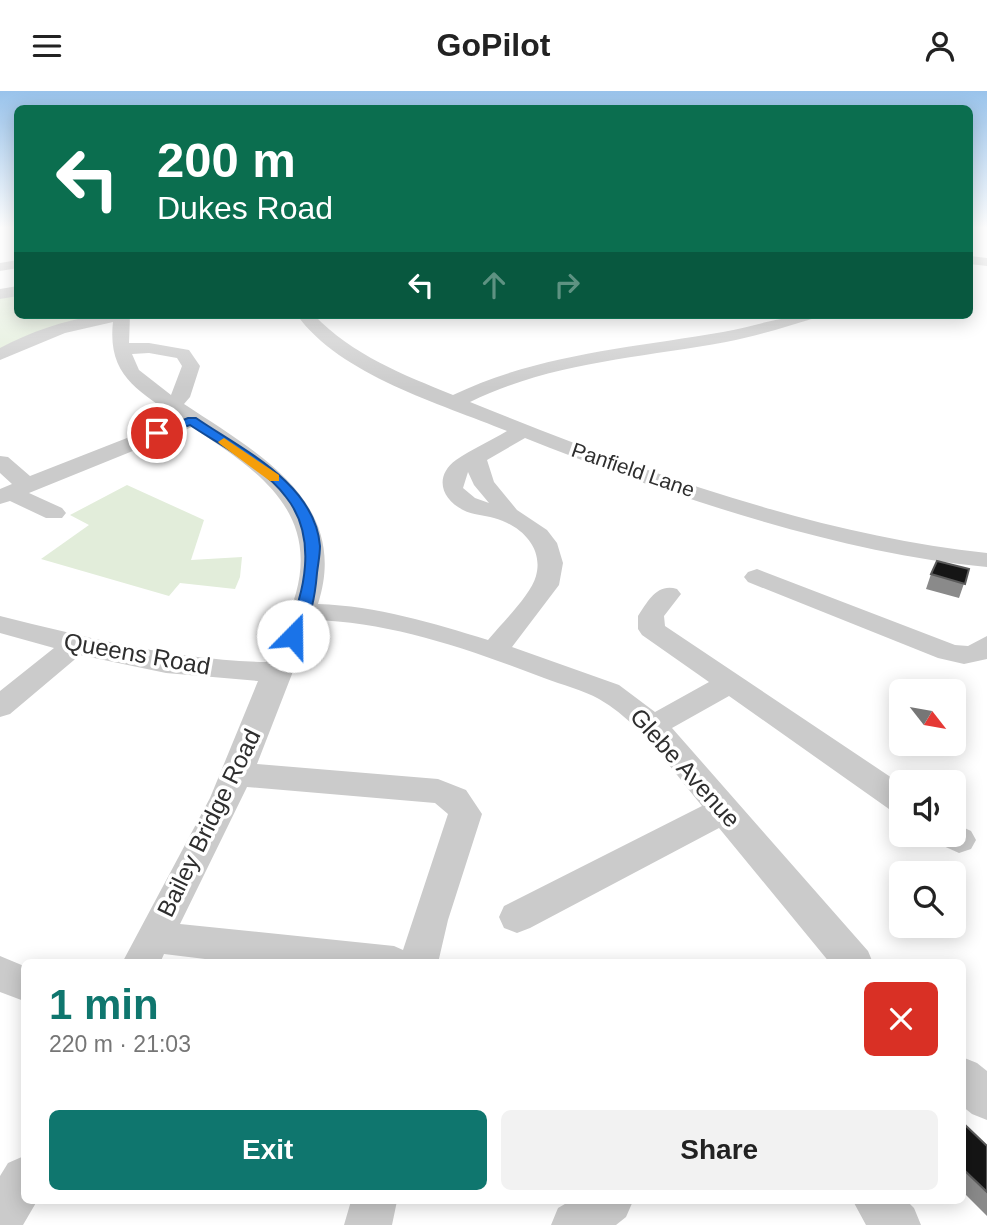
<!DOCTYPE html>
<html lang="en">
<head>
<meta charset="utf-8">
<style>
  :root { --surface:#fff; --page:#f2f2f2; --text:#222; --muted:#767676; --accent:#0f766e }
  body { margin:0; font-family:Arial,sans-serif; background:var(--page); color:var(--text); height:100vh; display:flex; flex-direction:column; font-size:26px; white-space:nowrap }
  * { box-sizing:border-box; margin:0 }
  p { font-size:23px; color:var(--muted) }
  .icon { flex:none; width:38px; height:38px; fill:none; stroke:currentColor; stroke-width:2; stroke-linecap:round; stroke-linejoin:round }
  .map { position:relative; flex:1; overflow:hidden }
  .details { position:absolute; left:21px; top:868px; width:945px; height:245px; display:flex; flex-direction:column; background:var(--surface); border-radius:10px; box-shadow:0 4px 18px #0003 }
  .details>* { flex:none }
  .top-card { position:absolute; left:14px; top:14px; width:959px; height:214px; border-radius:10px; box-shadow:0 4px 18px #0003; background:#0b6e4f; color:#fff; overflow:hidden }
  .needle { width:46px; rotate:121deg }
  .fabs { position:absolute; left:889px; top:588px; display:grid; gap:14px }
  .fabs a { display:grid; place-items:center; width:77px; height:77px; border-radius:10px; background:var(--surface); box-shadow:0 4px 18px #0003; font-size:35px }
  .pin { position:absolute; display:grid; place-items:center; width:60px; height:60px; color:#fff; margin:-30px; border:4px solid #fff; border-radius:50%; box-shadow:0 2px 7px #0007 }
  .me { position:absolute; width:77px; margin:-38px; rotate:22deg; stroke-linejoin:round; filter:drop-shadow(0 0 5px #0008) }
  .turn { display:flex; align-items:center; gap:24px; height:147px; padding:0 28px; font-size:32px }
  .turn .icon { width:91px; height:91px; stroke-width:2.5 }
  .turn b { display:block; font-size:49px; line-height:60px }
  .lanes { display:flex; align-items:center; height:66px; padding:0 28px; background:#0003; justify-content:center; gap:35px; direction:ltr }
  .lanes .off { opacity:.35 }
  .round { display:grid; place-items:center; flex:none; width:74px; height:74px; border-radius:10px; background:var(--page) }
  .headline { display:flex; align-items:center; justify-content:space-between; height:119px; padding:0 28px }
  h1 { font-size:42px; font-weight:600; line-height:52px; color:var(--accent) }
  .cta { display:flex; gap:14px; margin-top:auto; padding:14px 28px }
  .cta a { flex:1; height:80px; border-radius:10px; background:var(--accent); color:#fff; font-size:28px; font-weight:600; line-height:80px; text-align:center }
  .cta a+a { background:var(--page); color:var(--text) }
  header { display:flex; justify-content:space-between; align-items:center; height:91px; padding:0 28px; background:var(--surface); font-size:32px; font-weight:600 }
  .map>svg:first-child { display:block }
  .green { fill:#e2edda }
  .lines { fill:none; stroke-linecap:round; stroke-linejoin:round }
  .minor { fill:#cbcbcb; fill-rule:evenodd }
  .wall { fill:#8a8a8a }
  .building { fill:#151515; stroke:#5b5b5b; stroke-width:2 }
  .route { fill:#1a73e8; stroke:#114b97; stroke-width:2 }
  .slow { fill:#f59e0b }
  .labels { text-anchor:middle; stroke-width:7; stroke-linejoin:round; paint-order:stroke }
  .far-street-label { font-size:21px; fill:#2e2e2e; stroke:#fff }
  .street-label { font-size:24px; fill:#2e2e2e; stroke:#fff }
</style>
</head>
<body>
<header><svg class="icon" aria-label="menu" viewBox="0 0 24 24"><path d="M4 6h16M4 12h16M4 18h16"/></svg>GoPilot<svg class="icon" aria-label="person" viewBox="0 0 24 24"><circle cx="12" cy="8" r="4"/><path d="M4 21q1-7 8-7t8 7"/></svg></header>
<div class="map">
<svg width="987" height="1134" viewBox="0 0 987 1134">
  <rect width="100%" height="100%" fill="#fff"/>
  <path class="green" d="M17,202L18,224H109L0,262V204Z
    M127,394L204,429L191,469L242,466L240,486L235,498L180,492L169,505L41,468L89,434L70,424Z"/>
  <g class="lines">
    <path class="minor" d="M970,165L987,167V175L970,173Z
      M18,169V177L0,180V172Z
      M18,195V205L0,208V198Z
      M97,224H130L129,252H149L189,259L200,275L190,306L184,313C256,361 351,410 318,513C377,515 433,532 488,549C501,533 531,504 536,485C544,456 520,434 494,427C484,424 473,424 463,419C441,408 434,385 456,369C472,358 490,350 507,340C441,313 340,284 297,224H314C352,264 404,284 453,304C539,263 631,257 723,241C755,235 785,224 817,224L815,227C785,236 757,245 726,251C639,267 552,271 470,311C631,376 813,444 987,462V476C833,461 668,404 525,347L487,369L494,391L517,419L547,439L557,452L563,472L559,494L512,556L619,594L655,621L709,591L642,544L638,538V525C648,510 657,492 677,498L681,503L664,525L665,535L901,693V721L889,718L729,605L672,637L868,860L873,872H830L719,737L530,837L517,842L504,837L499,826L504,815L702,715C671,678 642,633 599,608C583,599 562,594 544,587C471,559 392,531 313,529L257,673L438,688L466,699L482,723L448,829L438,872H238L164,863L160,872H122L210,707L258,590L166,582L80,564L10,623L0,626V600L54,557L0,542V525C89,547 174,569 266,571C277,549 289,526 296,502C319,417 253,377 192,336L29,402L62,417L66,422L62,427H46L10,410L0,413V398L12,393L0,382V365L8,366L30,385L178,327C139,300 107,285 113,231L65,242L0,269V257C30,241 63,230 97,224ZM149,262L177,267L182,275L171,304L139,279L132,263ZM468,381L474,394L489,412L475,407L463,397ZM247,696L435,712L448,723L403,859L394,855L180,833Z
      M757,478L955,554L968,555L987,545V568L964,573L938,567L748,491L744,486L748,481Z
      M954,732L971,740L976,749L971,758L959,762L939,753L934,744H954Z
      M0,865L24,875V910L0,901Z
      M962,966L977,972L987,980V1029L972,1023L962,1015Z
      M24,1065V1110H37L23,1134H0V1085L8,1072Z
      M351,1110H397L392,1134H344Z
      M570,1110H633L626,1126L616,1134H551L558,1117Z
      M853,1110H907L914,1117L921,1134H866Z"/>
  </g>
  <path class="wall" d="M969,478L959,507L926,498L931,483Z
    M962,1031L987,1055V1125L962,1100Z"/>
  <path class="building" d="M937,470L969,478L965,493L931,483Z
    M962,1031L987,1055V1101L962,1077Z"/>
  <linearGradient id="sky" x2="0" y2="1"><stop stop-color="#99c3eb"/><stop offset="0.46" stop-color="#fff"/><stop offset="1" stop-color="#fff" stop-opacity="0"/></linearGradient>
  <rect width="987" height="297" fill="url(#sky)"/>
  <path class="route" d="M188,327H196C241,358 315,392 320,455C320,464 318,473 317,482C315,506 311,528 298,549L293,550L285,545C305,503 318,446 286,406C265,377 220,354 190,334L157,345L151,342Z"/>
  <path class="slow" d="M224,347L279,384V390H270L220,353L218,351Z"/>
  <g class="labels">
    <g class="far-street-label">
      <text transform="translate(633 379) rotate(19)" y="7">Panfield Lane</text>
    </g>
    <g class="street-label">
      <text transform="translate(137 563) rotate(10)" y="8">Queens Road</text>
      <text transform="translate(685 677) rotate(48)" y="8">Glebe Avenue</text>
      <text transform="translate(209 732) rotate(-64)" y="8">Bailey Bridge Road</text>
    </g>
  </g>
</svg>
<div class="fabs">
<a><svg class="needle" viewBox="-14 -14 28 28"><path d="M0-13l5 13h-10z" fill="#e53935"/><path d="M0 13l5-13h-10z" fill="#767676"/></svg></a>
<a><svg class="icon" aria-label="sound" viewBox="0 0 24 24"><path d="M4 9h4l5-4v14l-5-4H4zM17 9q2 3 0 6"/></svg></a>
<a><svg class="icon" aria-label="search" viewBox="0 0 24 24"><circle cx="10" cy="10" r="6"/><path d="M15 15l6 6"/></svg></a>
</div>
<div class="pin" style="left:157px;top:342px;background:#d93025"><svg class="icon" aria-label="arrive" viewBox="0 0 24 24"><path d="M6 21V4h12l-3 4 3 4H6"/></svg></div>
<svg class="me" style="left:293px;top:545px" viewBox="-20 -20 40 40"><circle r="19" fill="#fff"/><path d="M0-13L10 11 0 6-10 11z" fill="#1a73e8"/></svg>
<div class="top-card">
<div class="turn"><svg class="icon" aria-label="left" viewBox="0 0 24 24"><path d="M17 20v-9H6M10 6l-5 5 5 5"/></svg><div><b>200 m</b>Dukes Road</div></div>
<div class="lanes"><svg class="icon" aria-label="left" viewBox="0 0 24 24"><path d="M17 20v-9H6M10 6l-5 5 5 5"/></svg><svg class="icon off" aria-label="ahead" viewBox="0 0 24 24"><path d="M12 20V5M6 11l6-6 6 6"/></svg><svg class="icon off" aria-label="right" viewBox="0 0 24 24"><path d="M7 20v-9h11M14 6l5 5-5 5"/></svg></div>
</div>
<section class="details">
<div class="headline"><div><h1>1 min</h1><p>220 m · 21:03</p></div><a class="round" style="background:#d93025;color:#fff"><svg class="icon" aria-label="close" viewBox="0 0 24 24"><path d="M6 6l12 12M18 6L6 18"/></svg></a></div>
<div class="cta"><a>Exit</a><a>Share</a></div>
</section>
</div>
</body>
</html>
